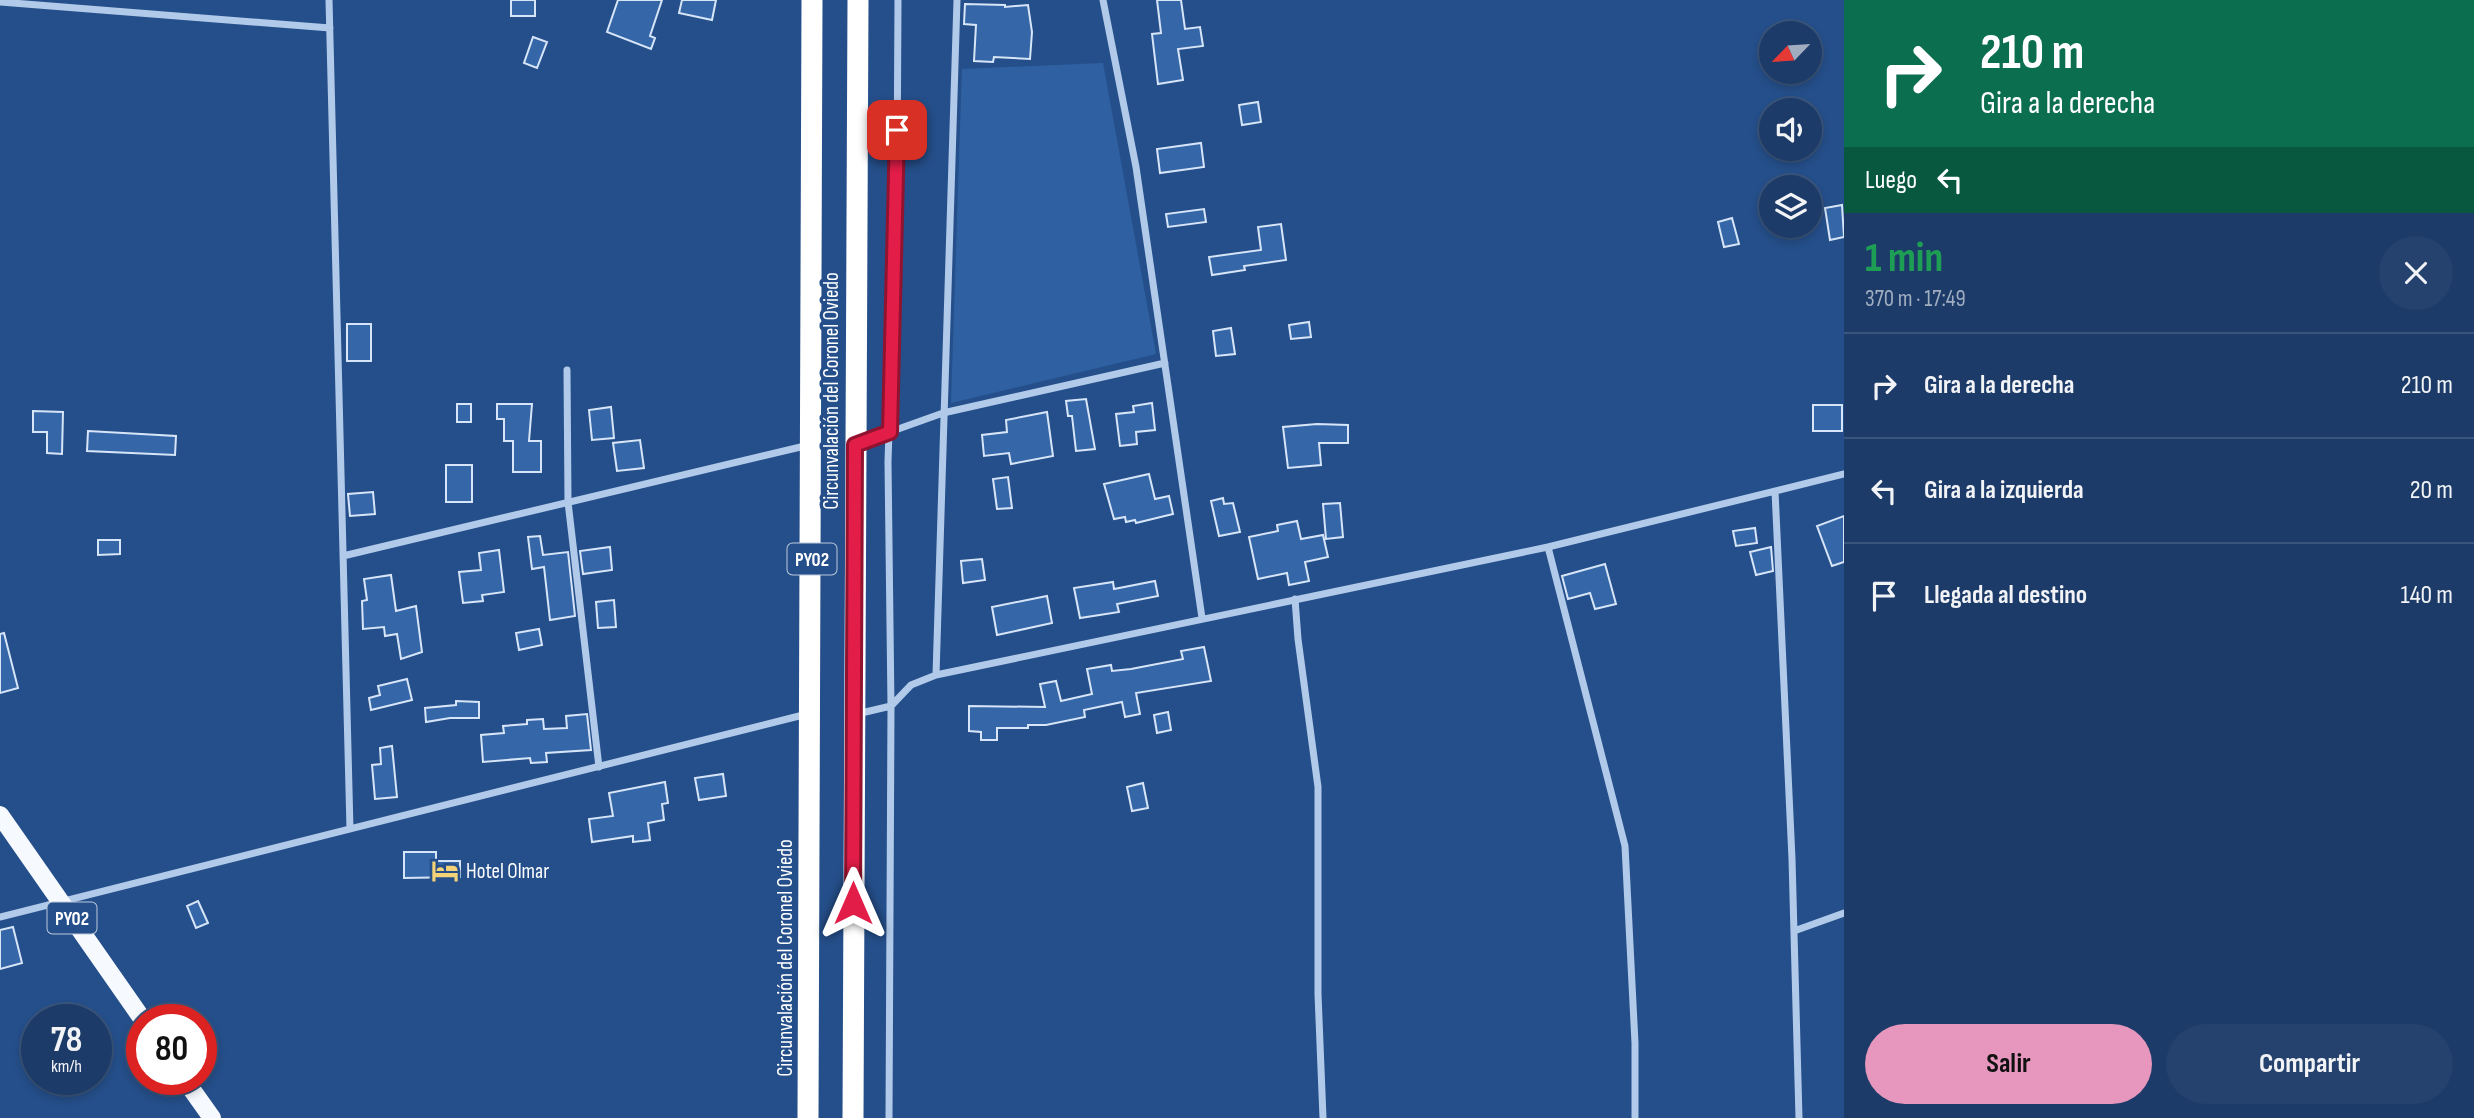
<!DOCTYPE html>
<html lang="es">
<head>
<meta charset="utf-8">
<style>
  :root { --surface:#1c3b68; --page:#25426e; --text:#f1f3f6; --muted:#a0adc0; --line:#3a557c; --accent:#e797bd }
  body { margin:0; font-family:"Sofia Sans Condensed",sans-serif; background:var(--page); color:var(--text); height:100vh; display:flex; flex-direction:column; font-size:26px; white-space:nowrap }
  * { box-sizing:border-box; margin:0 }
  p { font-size:23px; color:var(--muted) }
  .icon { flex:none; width:38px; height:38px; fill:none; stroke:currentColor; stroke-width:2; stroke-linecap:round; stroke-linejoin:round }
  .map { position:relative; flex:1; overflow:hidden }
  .sheet { display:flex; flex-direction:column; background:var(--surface); width:630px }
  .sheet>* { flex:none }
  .hud { background:#0b6e4f; color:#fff; overflow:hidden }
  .needle { width:46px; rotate:245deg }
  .buttons { position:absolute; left:1759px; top:21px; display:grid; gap:14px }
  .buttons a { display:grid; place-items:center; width:63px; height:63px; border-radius:50%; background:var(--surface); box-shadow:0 4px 10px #0003,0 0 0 2px var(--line); font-size:35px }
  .speed { position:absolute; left:21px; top:1004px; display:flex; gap:14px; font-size:35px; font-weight:700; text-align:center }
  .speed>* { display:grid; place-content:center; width:91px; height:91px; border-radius:50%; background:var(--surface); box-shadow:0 4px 10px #0003,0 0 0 2px var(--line); line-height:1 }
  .speed small { font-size:18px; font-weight:400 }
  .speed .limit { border:10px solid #d22; background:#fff; color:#111 }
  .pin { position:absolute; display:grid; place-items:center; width:60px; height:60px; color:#fff; margin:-30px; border-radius:14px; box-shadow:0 4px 10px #0006 }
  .me { position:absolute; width:77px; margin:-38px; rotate:0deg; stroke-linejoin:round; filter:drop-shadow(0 0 5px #0008) }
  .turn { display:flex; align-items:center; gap:24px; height:147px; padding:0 21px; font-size:32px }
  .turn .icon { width:91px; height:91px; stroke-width:2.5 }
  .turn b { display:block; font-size:49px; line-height:60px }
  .then { display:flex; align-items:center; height:66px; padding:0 21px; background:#0003; gap:14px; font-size:26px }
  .round { display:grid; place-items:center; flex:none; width:74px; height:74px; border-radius:37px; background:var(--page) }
  .overview { display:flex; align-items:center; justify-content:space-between; height:119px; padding:0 21px }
  h1 { font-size:42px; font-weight:700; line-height:52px; color:#1e9e55 }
  .primary-button { display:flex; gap:14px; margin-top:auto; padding:14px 21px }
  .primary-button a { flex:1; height:80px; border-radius:42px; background:var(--accent); color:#111; font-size:28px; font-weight:700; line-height:80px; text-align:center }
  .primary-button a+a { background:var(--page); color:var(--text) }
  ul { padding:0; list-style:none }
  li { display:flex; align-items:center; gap:21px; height:105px; padding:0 21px; border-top:2px solid var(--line) }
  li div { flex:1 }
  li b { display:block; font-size:26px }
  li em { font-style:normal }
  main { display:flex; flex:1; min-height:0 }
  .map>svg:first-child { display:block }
  .green { fill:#2f61a2 }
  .building { fill:#3566a7; stroke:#d7e5f8; stroke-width:2 }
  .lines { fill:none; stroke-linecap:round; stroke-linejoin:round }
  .street { stroke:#b2caea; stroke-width:7 }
  .primary { stroke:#f6f9fe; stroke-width:18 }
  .highway { stroke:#fff; stroke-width:21 }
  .route-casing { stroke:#92132f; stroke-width:18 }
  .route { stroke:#e11d48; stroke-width:12 }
  .labels { text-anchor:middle; stroke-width:7; stroke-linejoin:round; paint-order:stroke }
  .shield { fill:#254f8a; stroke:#becadc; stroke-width:2 }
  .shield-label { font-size:19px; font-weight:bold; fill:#fff }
  .street-label { font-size:21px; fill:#fff; stroke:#254f8a }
  .poi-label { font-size:21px; fill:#fff; stroke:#254f8a; text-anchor:start }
</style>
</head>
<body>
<main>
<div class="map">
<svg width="1844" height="1118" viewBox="0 0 1844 1118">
  <rect width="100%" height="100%" fill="#254f8a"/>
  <path class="green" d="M1103,63L1156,354L951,403L962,69Z"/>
  <path class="building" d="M511,0H535V16H511Z
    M618,0H662L650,36L655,38L651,49L607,32Z
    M682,0H716L712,20L679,13Z
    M1157,0H1181L1185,29L1200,27L1203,46L1178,49L1183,80L1158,84L1152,34L1161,33Z
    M965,4L1005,5V7L1028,5L1032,32L1030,59L994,57L993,62L974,61L976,25L964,24Z
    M533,37L547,42L537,68L524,63Z
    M1258,102L1261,122L1242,125L1239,105Z
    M1201,143L1204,167L1160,173L1157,149Z
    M1842,205L1844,237L1830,240L1825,208Z
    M1204,209L1206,222L1168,227L1166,214Z
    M1732,218L1739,244L1724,247L1718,222Z
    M1281,224L1286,260L1244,266L1245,270L1212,275L1209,257L1261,250L1258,227Z
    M1309,322L1311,337L1291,339L1289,325Z
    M347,324H371V361H347Z
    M1231,328L1235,354L1216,356L1213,331Z
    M1086,399L1095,449L1076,451L1072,416H1068L1066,401Z
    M1152,403L1155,430L1136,432L1137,444L1120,446L1116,414L1134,412L1133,406Z
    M457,404H471V422H457Z
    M497,404H532L529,441H541V472H513V441H504V419H497Z
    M1813,405H1842V431H1813Z
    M611,407L614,438L592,440L589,410Z
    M33,411L63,412L62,454L47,453V432H33Z
    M1047,412L1053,456L1011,464L1009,453L984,456L982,435L1007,432L1006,420Z
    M1317,424L1348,425V443H1319L1321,465L1288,468L1283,427Z
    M88,431L176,436L175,455L87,451Z
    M640,440L644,468L617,471L613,443Z
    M446,465H472V502H446Z
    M1149,474L1155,499L1169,496L1173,514L1136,523L1135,520L1126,522L1125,517L1114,519L1104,484Z
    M1008,477L1012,508L997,509L993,479Z
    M373,492L375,514L350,516L348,494Z
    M1223,498L1224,504L1233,503L1240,532L1219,536L1211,501Z
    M1340,503L1343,537L1326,539L1323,504Z
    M1844,516V562L1832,566L1817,526Z
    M1297,521L1301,539L1323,535L1328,557L1305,562L1309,581L1289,585L1287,573L1258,579L1249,537L1278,531L1277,525Z
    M1755,528L1757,543L1736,546L1733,531Z
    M540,536L543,555L568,552L575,616L550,620L544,567L532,569L528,537Z
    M98,540H120V554L98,555Z
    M610,547L612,570L583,574L580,551Z
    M1771,547L1773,571L1756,575L1750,552Z
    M499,550L504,592L482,595L483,601L463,603L459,572L481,570L479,553Z
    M982,559L985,580L963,583L961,561Z
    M1605,564L1616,604L1595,609L1590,593L1568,599L1562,576Z
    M391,575L396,611L416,606L422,652L401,659L397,634L385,636L384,627L363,629L362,601L367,600L364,579Z
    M1155,581L1158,596L1117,604L1119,612L1080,618L1074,588L1113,582L1114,589Z
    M1047,596L1052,623L997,635L992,607Z
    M614,600L616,627L598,628L596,602Z
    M539,629L542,645L519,650L516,633Z
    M4,633L18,688L0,693V634Z
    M1204,647L1211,681L1136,693L1140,714L1125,717L1122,702L1084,710L1085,717L1046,725H1028V728H997V740H981V732L969,731V706L1045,707L1040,684L1056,681L1061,701L1092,694L1087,669L1111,665L1112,671L1131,669L1183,659L1181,651Z
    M407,679L412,700L371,710L369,698L380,695L378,686Z
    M456,701L479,702V718H450L426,722L425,708L456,705Z
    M1168,712L1171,730L1157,733L1154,715Z
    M587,714L591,750L546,753L547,762L531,763L530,758L483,762L481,735L504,733L503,726L527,724V720L543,719L544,729L567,728L566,716Z
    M392,746L397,797L375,799L372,765L381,764L380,748Z
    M723,774L726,796L699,800L695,778Z
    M665,782L668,803L662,804L664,820L648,823L650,840L633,842V836L592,842L589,819L613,816L609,793Z
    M1143,783L1148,808L1132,811L1127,787Z
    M404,852H436V861H460V877L404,878Z
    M198,901L208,923L196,928L187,906Z
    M13,927L22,963L0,969V930Z"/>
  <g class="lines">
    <path class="street" d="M329,0L350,829
      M1103,0L1136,167L1202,618
      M0,2L330,28
      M567,370L568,502L599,767
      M859,443L943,413L1165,363
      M1775,491L1792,859L1799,1118
      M1548,547L1625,846L1635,1043V1118
      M343,556L809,445
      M1295,599L1298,639L1318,787V994L1323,1118
      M936,675L957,0
      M857,714L891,706L911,685L936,675L1548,547L1844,474
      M0,917L807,714
      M1794,931L1844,913
      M889,1118L891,706L888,462L897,183L898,0"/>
    <path class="primary" d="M0,815L143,1020
      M185,1080L212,1118"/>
    <path class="highway" d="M808,1118L812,0
      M853,1118L858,0"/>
  </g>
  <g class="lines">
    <defs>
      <path id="route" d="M853,903L855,445L890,432L897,130"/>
    </defs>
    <use href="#route" class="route-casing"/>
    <use href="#route" class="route"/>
  </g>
  <defs>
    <symbol id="hotel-bare" viewBox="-9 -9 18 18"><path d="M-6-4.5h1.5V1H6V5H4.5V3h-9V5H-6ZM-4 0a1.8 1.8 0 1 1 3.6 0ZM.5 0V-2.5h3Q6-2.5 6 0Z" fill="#f4d277" stroke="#254f8a" stroke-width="2.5" paint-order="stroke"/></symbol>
  </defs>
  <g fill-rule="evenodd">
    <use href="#hotel-bare" x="426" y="852" width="38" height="38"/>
  </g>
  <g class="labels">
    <g class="shield">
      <rect x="787.5" y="543.5" width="49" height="31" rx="5"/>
      <rect x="47.5" y="902.5" width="49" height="31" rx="5"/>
    </g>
    <g class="shield-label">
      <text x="812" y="566">PY02</text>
      <text x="72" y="925">PY02</text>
    </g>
    <g class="street-label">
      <text transform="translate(831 391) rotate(-90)" y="7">Circunvalación del Coronel Oviedo</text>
      <text transform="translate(785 958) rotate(-90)" y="7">Circunvalación del Coronel Oviedo</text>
    </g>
    <g class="poi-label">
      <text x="466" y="878">Hotel Olmar</text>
    </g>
  </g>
</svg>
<div class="buttons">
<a><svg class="needle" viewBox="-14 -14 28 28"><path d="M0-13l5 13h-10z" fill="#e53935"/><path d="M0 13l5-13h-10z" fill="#a0adc0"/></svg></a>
<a><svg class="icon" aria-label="sound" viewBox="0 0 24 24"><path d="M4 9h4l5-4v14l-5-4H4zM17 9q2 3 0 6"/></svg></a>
<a><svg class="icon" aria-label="layers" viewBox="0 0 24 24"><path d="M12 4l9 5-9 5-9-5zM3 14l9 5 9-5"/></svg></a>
</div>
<div class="speed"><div>78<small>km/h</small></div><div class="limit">80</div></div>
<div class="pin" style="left:897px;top:130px;background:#d93025"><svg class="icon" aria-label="arrive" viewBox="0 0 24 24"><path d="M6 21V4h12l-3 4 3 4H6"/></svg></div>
<svg class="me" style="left:853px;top:903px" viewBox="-20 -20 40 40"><path d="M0-17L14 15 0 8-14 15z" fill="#e11d48" stroke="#fff" stroke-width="4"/></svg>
</div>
<section class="sheet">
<div class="hud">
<div class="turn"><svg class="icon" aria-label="right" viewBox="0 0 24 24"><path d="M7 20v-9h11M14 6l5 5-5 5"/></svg><div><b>210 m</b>Gira a la derecha</div></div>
<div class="then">Luego<svg class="icon" aria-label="left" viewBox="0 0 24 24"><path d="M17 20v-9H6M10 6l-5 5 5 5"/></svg></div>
</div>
<div class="overview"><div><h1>1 min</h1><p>370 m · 17:49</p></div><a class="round"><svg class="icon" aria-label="close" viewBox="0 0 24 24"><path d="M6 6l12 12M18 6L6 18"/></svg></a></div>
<ul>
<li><svg class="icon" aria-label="right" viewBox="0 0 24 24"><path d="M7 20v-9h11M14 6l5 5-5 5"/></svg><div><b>Gira a la derecha</b></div><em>210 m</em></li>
<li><svg class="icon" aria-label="left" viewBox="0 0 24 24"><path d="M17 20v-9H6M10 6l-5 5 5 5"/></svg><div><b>Gira a la izquierda</b></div><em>20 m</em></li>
<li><svg class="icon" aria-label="arrive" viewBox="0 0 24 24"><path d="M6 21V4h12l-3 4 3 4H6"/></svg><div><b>Llegada al destino</b></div><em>140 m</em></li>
</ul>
<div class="primary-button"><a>Salir</a><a>Compartir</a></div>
</section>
</main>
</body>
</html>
